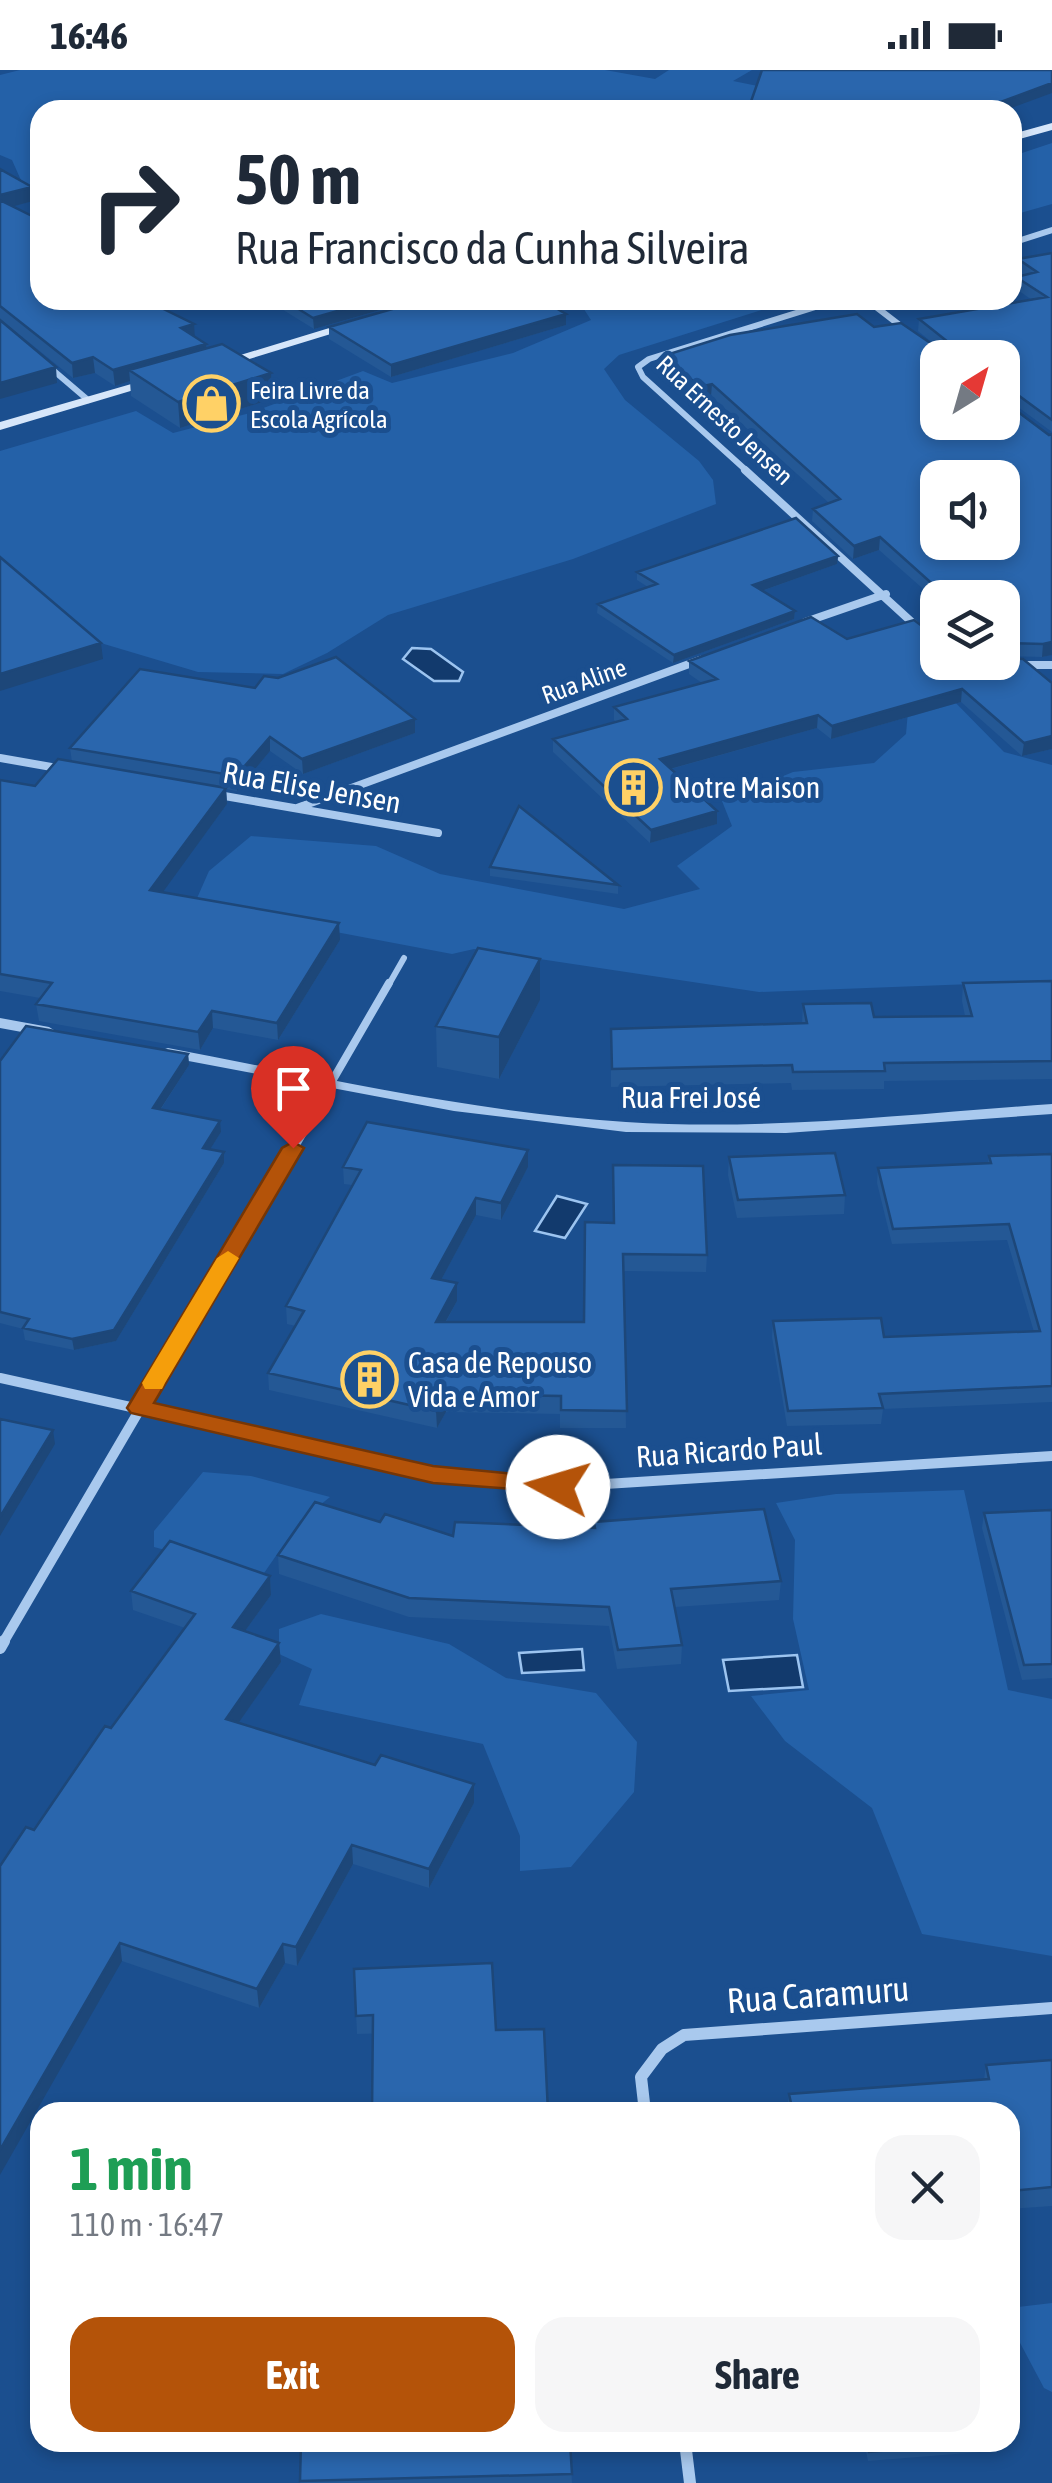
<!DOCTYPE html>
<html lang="en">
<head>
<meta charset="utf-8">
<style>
  :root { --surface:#fff; --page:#f6f6f7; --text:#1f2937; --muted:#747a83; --accent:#b45309 }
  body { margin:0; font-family:"Asap Condensed",sans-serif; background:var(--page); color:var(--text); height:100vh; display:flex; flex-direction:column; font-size:38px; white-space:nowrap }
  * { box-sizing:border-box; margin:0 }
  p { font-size:32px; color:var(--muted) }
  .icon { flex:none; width:55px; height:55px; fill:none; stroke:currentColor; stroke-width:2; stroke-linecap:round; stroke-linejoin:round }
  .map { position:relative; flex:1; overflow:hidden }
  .drawer { position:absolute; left:30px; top:2032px; width:990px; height:350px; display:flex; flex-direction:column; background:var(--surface); border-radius:30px; box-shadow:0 5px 15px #0003 }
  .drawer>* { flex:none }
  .guide { position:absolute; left:30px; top:30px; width:992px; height:210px; border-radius:30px; box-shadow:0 5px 15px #0003; background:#fff; color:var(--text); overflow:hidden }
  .needle { width:65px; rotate:37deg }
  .tools { position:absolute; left:920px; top:270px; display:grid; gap:20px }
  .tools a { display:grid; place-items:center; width:100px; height:100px; border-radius:20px; background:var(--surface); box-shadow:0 5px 15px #0003; font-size:50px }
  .pin { position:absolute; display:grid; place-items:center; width:85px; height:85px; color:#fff; margin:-102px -42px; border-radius:50% 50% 50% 0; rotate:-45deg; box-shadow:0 0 10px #0007 }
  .pin .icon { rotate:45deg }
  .me { position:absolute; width:110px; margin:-55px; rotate:276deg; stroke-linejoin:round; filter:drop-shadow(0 0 8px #0008) }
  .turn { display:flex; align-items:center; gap:35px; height:210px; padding:0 40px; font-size:45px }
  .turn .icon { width:130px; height:130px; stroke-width:2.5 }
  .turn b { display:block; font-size:70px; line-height:85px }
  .round { display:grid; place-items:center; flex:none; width:105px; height:105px; border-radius:30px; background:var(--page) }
  .summary { display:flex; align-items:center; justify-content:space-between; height:170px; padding:0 40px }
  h1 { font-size:60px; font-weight:700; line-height:75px; color:#1e9e55 }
  .button { display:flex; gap:20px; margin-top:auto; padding:20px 40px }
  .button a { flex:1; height:115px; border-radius:30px; background:var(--accent); color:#fff; font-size:40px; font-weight:700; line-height:115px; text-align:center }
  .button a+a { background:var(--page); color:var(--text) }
  .status { display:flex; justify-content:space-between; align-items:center; height:70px; padding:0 50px; background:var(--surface); direction:ltr }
  .status svg { height:28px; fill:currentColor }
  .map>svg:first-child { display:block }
  .green { fill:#2461a8 }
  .water { fill:#123a6d; stroke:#9cc4f0; stroke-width:2.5 }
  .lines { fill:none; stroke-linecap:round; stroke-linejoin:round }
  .service-far1 { stroke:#a9c9ee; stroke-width:6 }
  .service { stroke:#a9c9ee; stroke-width:8 }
  .minor-far3 { stroke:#a9c9ee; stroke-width:6 }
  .minor-far2 { stroke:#a9c9ee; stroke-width:8 }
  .minor-far1 { stroke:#a9c9ee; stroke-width:10 }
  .minor { stroke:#a9c9ee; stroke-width:12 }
  .tertiary { fill:#a9c9ee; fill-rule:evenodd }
  .secondary { fill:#d6e6fa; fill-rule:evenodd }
  .wall { fill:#245895 }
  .shaded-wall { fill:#1d4779 }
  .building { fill:#2a66ad; stroke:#1d4779; stroke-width:2.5; fill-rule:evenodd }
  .route { fill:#b45309; stroke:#753606; stroke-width:2.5 }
  .slow { fill:#f59e0b }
  .labels { text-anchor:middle; stroke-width:10; stroke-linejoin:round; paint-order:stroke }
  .far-poi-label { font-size:25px; fill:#fff; stroke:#1b4f8f; text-anchor:start }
  .far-street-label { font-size:25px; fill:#fff; stroke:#1b4f8f }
  .street-label { font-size:30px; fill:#fff; stroke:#1b4f8f }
  .poi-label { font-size:30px; fill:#fff; stroke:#1b4f8f; text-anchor:start }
  .near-street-label { font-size:35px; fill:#fff; stroke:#1b4f8f }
</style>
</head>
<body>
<div class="status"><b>16:46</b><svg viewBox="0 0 49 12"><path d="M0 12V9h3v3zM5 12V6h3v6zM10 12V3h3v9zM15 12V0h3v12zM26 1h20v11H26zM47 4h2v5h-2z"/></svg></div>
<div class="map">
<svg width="1052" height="2413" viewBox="0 0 1052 2413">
  <rect width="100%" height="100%" fill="#1b4f8f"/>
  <path class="green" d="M20,0H605L655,9L669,0H752L733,11L875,40H40V134L24,117L12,90L0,85V5Z
    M1052,73V134L1013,145V86Z
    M578,230H793L619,285L604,299L625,330L699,391L713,410L716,434L573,489L388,545L327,583L283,604L198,602L94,571L0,488V381L136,341L173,363L250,343L363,301L392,313L513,283L591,250Z
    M945,622L1004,682L1052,695V911L759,922L474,879L452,884L194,835L209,801L251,766L376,776L440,804L624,839L700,819L677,796L732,756L722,731L793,702L874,693L906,664L908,641Z
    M203,1402L251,1406L330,1427L300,1451L262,1506L154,1477V1461Z
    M964,1420L1008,1620L1052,1629V1886L922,1864L872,1738L785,1671L751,1626L809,1620L793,1549L795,1470L776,1433L836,1424Z
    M321,1544L449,1574L506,1608L596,1623L637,1672L634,1722L571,1797L520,1801V1766L483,1674L299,1635L312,1599L279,1584V1559Z
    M1052,2233V2322L1044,2318L1010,2254V2238Z"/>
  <path class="water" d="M412,578L431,579L463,602L459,611H434L403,589Z
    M557,1126L587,1134L565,1168L535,1161Z
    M582,1579L584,1600L522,1603L519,1583Z
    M797,1585L803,1617L729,1621L723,1590Z"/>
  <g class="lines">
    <path class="service-far1" d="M388,916L404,888"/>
    <path class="service" d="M331,1013L389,913"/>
    <path class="minor-far3" d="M1012,173L1052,160
      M867,230L906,260
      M47,295L88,330
      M748,402L643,307L638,297L649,289L838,230"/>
    <path class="minor-far2" d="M745,400L938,576
      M805,552L886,524
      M1020,595H1052
      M0,688L63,699
      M213,724L438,763
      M297,738L700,590"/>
    <path class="minor-far1" d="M0,1308L433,1404L558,1417L1052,1386
      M3,1573L331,1013"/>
    <path class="minor" d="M0,1578L4,1571
      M645,2042L641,2007L662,1979L684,1965L1052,1938
      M685,2372L690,2413"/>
    <path class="tertiary" d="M0,948L49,957L57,962L49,967L0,958Z
      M168,978C320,1007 472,1042 626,1052C768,1061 911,1044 1052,1034V1044L786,1063L626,1062L454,1041L162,986L160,983L162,980Z"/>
    <path class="secondary" d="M1052,53V60L1012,71V64Z
      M349,252L360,255L223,297L211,294Z
      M152,308L164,311L0,360V352Z"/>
  </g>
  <path class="wall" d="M0,99L33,131L13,136L40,230L195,267L206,274V278L271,303L272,329L180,358L131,326L130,311L115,316L95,303L73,308L0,249Z
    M1052,183V362L1006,328L1002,329V288H938L1052,585L1042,587L1002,586V528H938V532L879,480L853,489L812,451L813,439L829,433L711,326L698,328L666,297V285L874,257L945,283L918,261L919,249L1032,230L1015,218L1016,207L1023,205L1017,201L1018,189Z
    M267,230H415L314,259Z
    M566,244V255L391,307L329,269V257Z
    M838,486L837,494L762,521L795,541L794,549L673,593L597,543L598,534L648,517L637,510V502Z
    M938,544V566L930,558L931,545Z
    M847,569L938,592L1052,613V679L1022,686L961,632L831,669L817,658L671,699L717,754L650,773L553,682V669L616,652L614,650V637L702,613L689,604V591Z
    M415,649V663L303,704L270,681L237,721L226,719L227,734L162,822L340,870L278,970L213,958L200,980L39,951L36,934L40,928L0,921V710L35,716L72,692L70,678Z
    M490,797L618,815V824L490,806Z
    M540,889V930L499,1009L437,997L436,956Z
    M1052,911V1009L884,1011V1019L792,1020L791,1013L611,1017V959L802,954L803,934L874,947L965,946L962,931L963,913Z
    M188,984L189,995L161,1039L221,1062L210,1079L224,1082V1093L116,1271L74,1280L25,1270L23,1259L0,1253V991Z
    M1052,1084V1332L883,1339L881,1354L787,1356L772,1267L773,1251L884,1267L1034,1262L1007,1170L892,1174L877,1113L878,1098L988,1093L989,1086Z
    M729,1087L845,1125L844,1144L737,1148L728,1105Z
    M343,1097H528L501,1150L476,1145L441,1210L457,1213V1231L446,1252H584L585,1152L707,1185L706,1202L624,1201L626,1358H560V1344L446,1342L437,1358L269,1320L268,1303L296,1256L287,1254L286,1236L352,1115L344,1114Z
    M1052,1440V1608L1022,1610L982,1458L984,1443Z
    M380,1452L453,1466L594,1458V1452L781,1511L779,1530L675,1537L682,1575L681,1594L617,1599L609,1556L409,1547L279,1504L278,1485Z
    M270,1506L271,1525L245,1561L279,1573L281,1592L238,1653L474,1733L429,1818L353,1794L297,1896L285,1893L259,1938L122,1891L34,1760L185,1558L133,1540L131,1521Z
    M354,1899L496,1960L357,1964Z
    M1052,1990V2136L1010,2139V2042H787L789,2024L984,2010L986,1995Z
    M301,2372H570L572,2413H300Z
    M864,2372H995L993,2381L868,2391Z"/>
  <path class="shaded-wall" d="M1052,13V23L1006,40H979Z
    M32,117L33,131L0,140V125Z
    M376,230H415L314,259L313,248Z
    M566,244V255L391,307V295Z
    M194,254L195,270L181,258Z
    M206,274L207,289L129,300L130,311L115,316L113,300Z
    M93,287L95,303L73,308L72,293Z
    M56,297L57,313L0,329V313Z
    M271,303L272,329L180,358L178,332Z
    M712,314L711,326L698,328L699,317Z
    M880,467L879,480L853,489L854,476Z
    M838,486L837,494L753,524V515Z
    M795,541L794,549L673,593L674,585Z
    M1052,572V585L1042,587L1043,574Z
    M101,573L103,589L0,621V604Z
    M962,619L961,632L831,669L832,656Z
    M818,645L817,658L659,702L660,689Z
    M415,649V663L303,704L302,689Z
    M1052,666V679L1022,686L1024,673Z
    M270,667V681L237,721L236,706Z
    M226,718L227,734L152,837L150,820Z
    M717,741V754L650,773L651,760Z
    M339,853L340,870L278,970L277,953Z
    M540,889V930L499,1009V967Z
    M212,941L213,958L200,980L198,962Z
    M188,984L189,995L154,1049L153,1038Z
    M220,1051L221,1062L204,1089L203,1078Z
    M528,1080V1097L501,1150V1133Z
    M224,1082V1093L116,1271L74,1280L72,1269Z
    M476,1128V1145L433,1225L432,1208Z
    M457,1213V1231L436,1269V1252Z
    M445,1324L446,1342L437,1358L436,1341Z
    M53,1360L55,1374L0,1466V1447Z
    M270,1506L271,1525L235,1575L233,1557Z
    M279,1573L281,1592L228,1668L226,1649Z
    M474,1714V1733L429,1818V1799Z
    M352,1775L353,1794L297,1896L296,1877Z
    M120,1873L122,1891L0,2105V2080Z
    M283,1874L285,1893L259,1938L257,1919Z"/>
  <path class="building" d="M762,0H1052V13L979,40H919L910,37L901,40H748Z
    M0,99L32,117L0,125Z
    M0,130L40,150V230H145L194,254L181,258L206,274L113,300L93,287L72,293L0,236Z
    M1052,183V350L1007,317H1002V288H938V352H1002V330L1049,365L1052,364V572L1043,574L1002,573V528H948L880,467L854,476L813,439L840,429L712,314L699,317L666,285L730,265L857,244L874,257L901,253L945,283L948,272L919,249L1047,227L1016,207L1037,202L1018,189ZM938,408H1002V472H938Z
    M284,230H376L313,248Z
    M424,230H542L566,244L391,295L329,257Z
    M0,250L56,297L0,313Z
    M222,274L271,303L178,332L129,300Z
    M796,448L838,486L753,515L795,541L674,585L598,534L657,514L637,502Z
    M0,487L101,573L0,604Z
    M811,547L847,569L914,550L938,568V592H1002V588L1023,589L1052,613V666L1024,673L962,619L832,656L818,645L660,689L717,741L651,760L553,669L627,649L614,637L717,609L689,591Z
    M336,587L415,649L302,689L270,667L236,706L70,678L140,599L255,618L264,606L278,608Z
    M58,689L226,718L150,820L339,853L277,953L212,941L198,962L36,934L52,913L0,904V710L35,716Z
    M519,736L618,815L490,797Z
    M478,878L540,889L499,967L436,956Z
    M1052,911V991L884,993L885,1001L793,1002L792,995L612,999L611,959L807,953L803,934L871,933L874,947L972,946L963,913Z
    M26,956L188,984L153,1038L220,1051L203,1078L224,1082L114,1260L72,1269L23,1258L29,1249L0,1242V991Z
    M367,1052L528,1080L501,1133L476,1128L432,1208L457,1213L436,1252H584L585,1152L614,1153L613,1095L703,1096L707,1185L623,1184L627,1341L561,1340V1326L445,1324L436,1341L268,1303L304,1241L286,1236L361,1100L343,1097Z
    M835,1083L845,1125L738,1130L729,1087Z
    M1052,1084V1316L879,1324L883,1338L788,1341L773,1251L881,1248L884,1267L1040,1261L1009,1154L893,1159L878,1098L991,1093L989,1086Z
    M0,1349L53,1360L0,1447Z
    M315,1432L380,1452L385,1444L453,1466L455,1452L595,1458L594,1452L764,1439L781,1511L671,1519L682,1575L618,1580L609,1537L409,1528L278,1485Z
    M1052,1440V1594L1024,1595L984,1443Z
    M170,1471L270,1506L233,1557L279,1573L226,1649L375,1695L381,1685L474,1714L429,1799L352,1775L296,1877L283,1874L257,1919L120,1873L0,2080V1796L26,1757L34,1760L105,1656L111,1658L195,1544L131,1521Z
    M492,1893L496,1960L544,1959L548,2042H372L373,1945L356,1946L354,1899Z
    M1052,1990V2117L1010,2121V2042H793L789,2024L989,2009L986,1995Z
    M301,2372H570L572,2404L300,2411Z
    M867,2372H985L869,2382Z"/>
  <path class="route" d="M293,1072L304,1078L154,1333L433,1396L558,1408L567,1411L571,1417L567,1423L433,1413L131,1343L127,1338L282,1078Z"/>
  <path class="slow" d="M228,1181L239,1188L165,1313L162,1319H145L142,1313L217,1188Z"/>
  <defs>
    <symbol id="shop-ring" viewBox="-11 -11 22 22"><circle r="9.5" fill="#1b4f8f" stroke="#ffd166" stroke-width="1.5"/><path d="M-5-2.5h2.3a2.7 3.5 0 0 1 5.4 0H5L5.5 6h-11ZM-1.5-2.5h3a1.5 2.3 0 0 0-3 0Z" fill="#ffd166"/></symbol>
    <symbol id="building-ring" viewBox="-11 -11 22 22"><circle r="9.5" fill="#1b4f8f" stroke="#ffd166" stroke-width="1.5"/><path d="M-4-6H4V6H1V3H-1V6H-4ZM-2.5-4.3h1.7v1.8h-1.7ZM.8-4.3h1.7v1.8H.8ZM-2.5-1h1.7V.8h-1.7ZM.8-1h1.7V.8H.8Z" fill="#ffd166"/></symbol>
  </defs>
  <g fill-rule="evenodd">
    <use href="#shop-ring" x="180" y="302" width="63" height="63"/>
    <use href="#building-ring" x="602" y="686" width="63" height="63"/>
    <use href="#building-ring" x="338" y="1278" width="63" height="63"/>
  </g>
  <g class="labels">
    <g class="far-poi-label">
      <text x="250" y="329">Feira Livre da<tspan x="250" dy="29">Escola Agrícola</tspan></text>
    </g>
    <g class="far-street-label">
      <text transform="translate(725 350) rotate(43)" y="9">Rua Ernesto Jensen</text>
      <text transform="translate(584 611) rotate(-20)" y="9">Rua Aline</text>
    </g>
    <g class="street-label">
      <text transform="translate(312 718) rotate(10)" y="10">Rua Elise Jensen</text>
      <text x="691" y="1038">Rua Frei José</text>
      <text transform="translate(729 1381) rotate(-4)" y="10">Rua Ricardo Paul</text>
    </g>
    <g class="poi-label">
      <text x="673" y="728">Notre Maison</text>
      <text x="408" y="1303">Casa de Repouso<tspan x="408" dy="34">Vida e Amor</tspan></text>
    </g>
    <g class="near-street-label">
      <text transform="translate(818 1925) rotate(-4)" y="12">Rua Caramuru</text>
    </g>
  </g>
</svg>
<div class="tools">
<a><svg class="needle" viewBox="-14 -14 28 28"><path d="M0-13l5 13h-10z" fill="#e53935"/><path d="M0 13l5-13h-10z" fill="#747a83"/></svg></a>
<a><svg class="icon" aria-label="sound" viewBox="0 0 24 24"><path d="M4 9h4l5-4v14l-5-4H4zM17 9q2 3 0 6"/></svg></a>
<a><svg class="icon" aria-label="layers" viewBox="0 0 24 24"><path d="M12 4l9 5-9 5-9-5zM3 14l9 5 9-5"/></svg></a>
</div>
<div class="pin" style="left:293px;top:1078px;background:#d93025"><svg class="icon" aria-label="arrive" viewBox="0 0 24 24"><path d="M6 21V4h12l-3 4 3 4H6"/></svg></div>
<svg class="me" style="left:558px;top:1417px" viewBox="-20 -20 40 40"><circle r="19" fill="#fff"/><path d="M0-13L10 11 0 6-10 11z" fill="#b45309"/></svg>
<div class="guide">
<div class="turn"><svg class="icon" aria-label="right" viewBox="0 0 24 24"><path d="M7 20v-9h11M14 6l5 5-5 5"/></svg><div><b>50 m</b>Rua Francisco da Cunha Silveira</div></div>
</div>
<section class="drawer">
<div class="summary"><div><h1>1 min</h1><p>110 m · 16:47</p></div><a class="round"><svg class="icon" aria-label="close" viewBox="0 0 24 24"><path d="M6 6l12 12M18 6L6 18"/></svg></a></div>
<div class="button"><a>Exit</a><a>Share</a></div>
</section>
</div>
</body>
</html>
